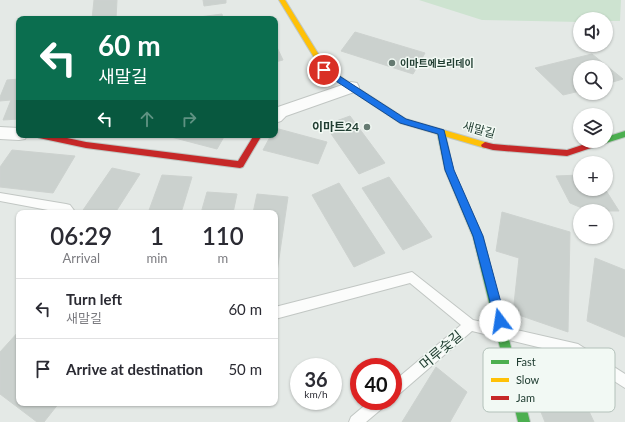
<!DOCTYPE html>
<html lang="en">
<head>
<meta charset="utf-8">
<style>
  :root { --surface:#fff; --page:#f7f7f7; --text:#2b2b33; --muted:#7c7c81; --line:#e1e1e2 }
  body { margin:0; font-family:Lato,"Noto Sans KR",sans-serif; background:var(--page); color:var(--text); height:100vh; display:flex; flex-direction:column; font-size:15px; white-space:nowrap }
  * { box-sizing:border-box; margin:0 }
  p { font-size:13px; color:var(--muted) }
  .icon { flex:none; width:22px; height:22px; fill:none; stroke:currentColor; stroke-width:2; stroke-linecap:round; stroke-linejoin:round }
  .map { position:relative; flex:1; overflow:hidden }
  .drawer { position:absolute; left:16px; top:210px; width:262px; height:196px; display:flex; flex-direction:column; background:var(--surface); border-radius:8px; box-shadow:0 1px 3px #0004 }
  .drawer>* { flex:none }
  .hud { position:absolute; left:16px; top:16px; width:262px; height:122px; border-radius:8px; box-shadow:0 1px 3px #0004; background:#0b6e4f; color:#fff; overflow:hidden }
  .tools { position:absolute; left:573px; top:12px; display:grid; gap:8px }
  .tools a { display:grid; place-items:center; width:40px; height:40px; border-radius:50%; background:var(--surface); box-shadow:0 1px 3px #0004; font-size:20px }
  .speed { position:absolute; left:290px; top:358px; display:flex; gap:8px; font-size:20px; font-weight:700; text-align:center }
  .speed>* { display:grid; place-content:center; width:52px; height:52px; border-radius:50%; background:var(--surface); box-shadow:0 1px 3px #0004; line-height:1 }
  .speed small { font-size:10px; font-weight:400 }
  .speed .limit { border:6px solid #d22; background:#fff; color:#111 }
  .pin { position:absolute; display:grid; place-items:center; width:34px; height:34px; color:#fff; margin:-17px; border:2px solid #fff; border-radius:50%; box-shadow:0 1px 4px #0007 }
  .me { position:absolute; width:44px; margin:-22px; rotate:346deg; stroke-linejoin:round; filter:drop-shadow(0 0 3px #0008) }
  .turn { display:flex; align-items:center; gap:14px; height:84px; padding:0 16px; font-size:18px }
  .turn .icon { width:52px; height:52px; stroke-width:2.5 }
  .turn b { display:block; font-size:28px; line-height:34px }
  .lanes { display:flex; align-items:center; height:38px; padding:0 16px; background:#0003; justify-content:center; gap:20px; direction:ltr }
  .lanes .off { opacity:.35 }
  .eta { display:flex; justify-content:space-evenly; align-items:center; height:68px; text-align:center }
  .eta b { font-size:24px; font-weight:600; line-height:28px }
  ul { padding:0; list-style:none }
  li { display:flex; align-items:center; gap:12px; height:60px; padding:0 16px; border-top:1px solid var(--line) }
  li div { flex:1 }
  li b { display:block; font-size:15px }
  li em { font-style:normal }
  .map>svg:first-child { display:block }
  .green { fill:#cde3d0 }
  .building { fill:#cbd1ce; stroke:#cdd2cf }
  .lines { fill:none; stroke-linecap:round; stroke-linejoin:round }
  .lane-casing { stroke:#c1c6c3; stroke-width:2 }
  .street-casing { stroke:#c1c6c3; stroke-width:2 }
  .fast-casing { stroke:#bfc7c3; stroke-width:2 }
  .slow-casing { stroke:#bfc7c3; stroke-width:2 }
  .jam-casing { stroke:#bfc7c3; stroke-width:2 }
  .lane { fill:#fbfcfb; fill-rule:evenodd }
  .street { fill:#fbfcfb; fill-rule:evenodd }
  .fast { fill:#4caf50; fill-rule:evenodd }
  .slow { fill:#ffc107; fill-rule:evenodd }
  .jam { fill:#c62828; fill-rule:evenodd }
  .route { fill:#1a73e8; stroke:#114b97 }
  .poi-dot { fill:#657a71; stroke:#f2f9f4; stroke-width:1.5 }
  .labels { text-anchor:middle; stroke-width:3; stroke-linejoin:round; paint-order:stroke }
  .far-poi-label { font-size:10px; font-weight:bold; fill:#213e32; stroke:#f2f9f4; text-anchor:start }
  .poi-label { font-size:12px; font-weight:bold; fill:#213e32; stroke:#f2f9f4; text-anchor:end }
  .street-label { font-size:12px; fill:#213e32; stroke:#f2f9f4 }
  .near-street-label { font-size:14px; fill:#213e32; stroke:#f2f9f4 }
  .key { fill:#f2f9f4; stroke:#b3c1ba; stroke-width:1 }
  .key-label { font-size:11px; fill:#213e32 }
</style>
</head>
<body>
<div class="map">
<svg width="625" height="422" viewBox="0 0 625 422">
  <rect width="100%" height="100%" fill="#e4e9e6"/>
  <path class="green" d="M419,0H621L620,21H606V19H580V22L482,20Z"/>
  <path class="building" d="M94,0H117L116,19H92Z
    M203,0H226V3L204,6Z
    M222,14L223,19H199V17Z
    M355,32L425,53L413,74L341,51Z
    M275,43L283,60L275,62Z
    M592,54L623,79L606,84V67H580V91L563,95L535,68Z
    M19,79V119L3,120L11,100L0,101V97L7,80Z
    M350,116L385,163L359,174L325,125Z
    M275,128L327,142L318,164L263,150L271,135H275Z
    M172,135H225L217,149L171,137Z
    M12,150L75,156L53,193L0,187V167Z
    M112,168L140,174L115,213H81Z
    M162,175L192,177L181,213H148Z
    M580,175V189H605L619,211H589L570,203L556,176Z
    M389,177L432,237L403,250L362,188Z
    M339,183L385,253L354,267L312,195Z
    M207,192L237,194L233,213H201Z
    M257,194L288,197L276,279L275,213H253Z
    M502,212L570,232L568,332L513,313L519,258L496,251Z
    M595,258L625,270V337L587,321Z
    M19,331V403H59L44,422H37L0,394V352Z
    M567,364L594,422H545L524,370Z
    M436,367L467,392L450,422H402Z"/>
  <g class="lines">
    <defs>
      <path id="lane" d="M0,193L66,204L70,205L76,213H64L0,201Z
        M412,272L473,320L578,344L625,374V388L575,356L472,331L398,395L393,396V382L461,325L410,283L275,319V307Z
        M370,401H387L385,406L366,422H349L351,417Z"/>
      <path id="street" d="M351,82L357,83L359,87L357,91L286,116L281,121L275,123V108Z
        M0,127L19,128V135H27L25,139L19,140L0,139Z"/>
      <path id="fast" d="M441,129L445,132L453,170L483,237L530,422H518L473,237L445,170L437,132Z
        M625,131V137L606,143L603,141H606V137Z"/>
      <path id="slow" d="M279,0H285L327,68L406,119L488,143L489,145L488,147L485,148L400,123L323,72Z"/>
      <path id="jam" d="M35,135H53L86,142L238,161L254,135H262L243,167L240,168L86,148L39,138Z
        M606,139L607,141L606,143L567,156L493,150L482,147L481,145L485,142L493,144L567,150L594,141H606Z"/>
    </defs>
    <use href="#lane" class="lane-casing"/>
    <use href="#street" class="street-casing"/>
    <use href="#fast" class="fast-casing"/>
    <use href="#slow" class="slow-casing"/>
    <use href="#jam" class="jam-casing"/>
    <use href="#lane" class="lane"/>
    <use href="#street" class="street"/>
    <use href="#fast" class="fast"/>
    <use href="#slow" class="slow"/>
    <use href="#jam" class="jam"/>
  </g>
  <path class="route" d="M322,68H327L406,119L444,130L454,170L483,236L506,321L504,325L500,326L496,325L495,321L473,236L445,170L438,134L400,123L322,72Z"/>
  <g class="poi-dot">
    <circle cx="392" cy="63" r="4"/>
    <circle cx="367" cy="127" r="4"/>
  </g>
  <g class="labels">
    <g class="far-poi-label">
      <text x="400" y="67">이마트에브리데이</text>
    </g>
    <g class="poi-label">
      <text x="359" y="131">이마트24</text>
    </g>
    <g class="street-label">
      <text transform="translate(479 130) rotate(15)" y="4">새말길</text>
    </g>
    <g class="near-street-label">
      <text transform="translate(441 350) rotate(-40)" y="5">머루숯길</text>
    </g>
  </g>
  <rect x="483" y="348" width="132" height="64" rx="6" class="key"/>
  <rect x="491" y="360" width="18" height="4" fill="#4caf50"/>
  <rect x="491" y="378" width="18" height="4" fill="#ffc107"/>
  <rect x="491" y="396" width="18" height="4" fill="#c62828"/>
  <g class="key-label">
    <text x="516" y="366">Fast</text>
    <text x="516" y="384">Slow</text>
    <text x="516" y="402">Jam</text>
  </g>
</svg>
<div class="tools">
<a><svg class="icon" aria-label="sound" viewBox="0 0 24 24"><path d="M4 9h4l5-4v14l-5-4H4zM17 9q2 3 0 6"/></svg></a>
<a><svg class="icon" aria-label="search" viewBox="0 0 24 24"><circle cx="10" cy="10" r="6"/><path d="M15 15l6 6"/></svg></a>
<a><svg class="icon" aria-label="layers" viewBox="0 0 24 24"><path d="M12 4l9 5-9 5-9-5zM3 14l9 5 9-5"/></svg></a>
<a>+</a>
<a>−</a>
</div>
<div class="speed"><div>36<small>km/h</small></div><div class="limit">40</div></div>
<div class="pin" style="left:324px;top:70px;background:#d93025"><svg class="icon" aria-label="arrive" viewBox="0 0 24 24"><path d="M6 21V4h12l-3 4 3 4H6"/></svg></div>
<svg class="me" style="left:500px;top:321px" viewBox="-20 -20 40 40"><circle r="19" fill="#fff"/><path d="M0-13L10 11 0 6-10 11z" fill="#1a73e8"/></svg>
<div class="hud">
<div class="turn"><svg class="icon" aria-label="left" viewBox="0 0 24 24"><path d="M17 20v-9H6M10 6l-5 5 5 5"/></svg><div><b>60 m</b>새말길</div></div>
<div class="lanes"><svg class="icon" aria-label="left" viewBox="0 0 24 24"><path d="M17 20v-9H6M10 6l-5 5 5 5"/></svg><svg class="icon off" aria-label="ahead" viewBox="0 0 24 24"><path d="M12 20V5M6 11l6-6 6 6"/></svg><svg class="icon off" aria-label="right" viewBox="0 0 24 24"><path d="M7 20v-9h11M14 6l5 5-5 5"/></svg></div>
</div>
<section class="drawer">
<div class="eta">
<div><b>06:29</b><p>Arrival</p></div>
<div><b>1</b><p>min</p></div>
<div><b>110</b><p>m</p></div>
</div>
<ul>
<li><svg class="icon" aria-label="left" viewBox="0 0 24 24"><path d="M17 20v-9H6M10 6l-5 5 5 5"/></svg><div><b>Turn left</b><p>새말길</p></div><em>60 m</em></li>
<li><svg class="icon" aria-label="arrive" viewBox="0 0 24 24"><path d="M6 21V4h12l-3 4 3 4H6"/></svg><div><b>Arrive at destination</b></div><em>50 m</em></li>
</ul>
</section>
</div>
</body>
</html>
